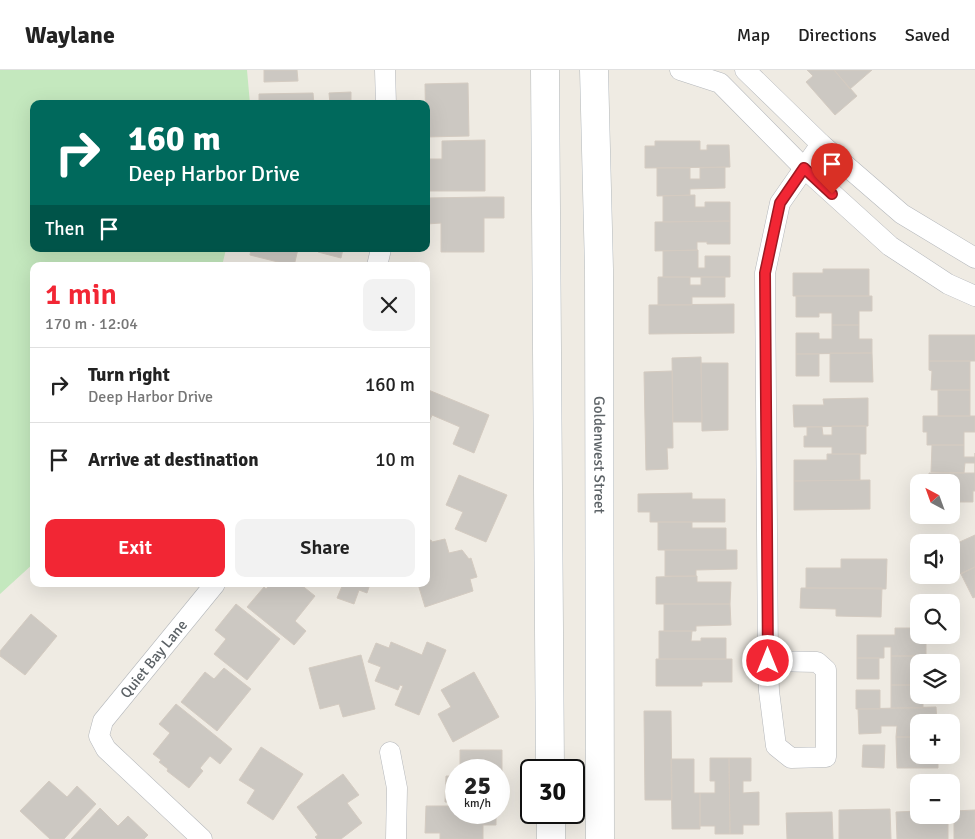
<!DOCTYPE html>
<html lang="en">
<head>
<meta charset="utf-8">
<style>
  :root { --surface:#fff; --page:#f2f2f2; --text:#222; --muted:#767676; --line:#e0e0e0; --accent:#f22634 }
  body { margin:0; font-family:Signika,sans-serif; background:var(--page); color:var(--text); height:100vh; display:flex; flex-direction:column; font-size:19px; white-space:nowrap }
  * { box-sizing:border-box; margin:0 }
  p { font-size:16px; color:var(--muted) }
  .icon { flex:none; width:28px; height:28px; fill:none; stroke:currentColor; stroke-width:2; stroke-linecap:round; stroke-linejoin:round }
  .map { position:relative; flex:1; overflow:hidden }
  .side { position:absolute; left:30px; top:192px; width:400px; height:325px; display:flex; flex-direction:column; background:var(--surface); border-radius:10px; box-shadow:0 5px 20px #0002 }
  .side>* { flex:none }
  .banner { position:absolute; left:30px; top:30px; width:400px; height:152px; border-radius:10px; box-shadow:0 5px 20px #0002; background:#00695c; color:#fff; overflow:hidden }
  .needle { width:32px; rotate:319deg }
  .buttons { position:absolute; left:910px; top:404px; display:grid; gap:10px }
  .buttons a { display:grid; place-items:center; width:50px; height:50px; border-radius:10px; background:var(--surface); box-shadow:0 5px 20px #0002; font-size:25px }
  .speed { position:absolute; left:445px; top:689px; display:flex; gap:10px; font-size:25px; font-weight:700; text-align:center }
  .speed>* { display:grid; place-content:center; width:65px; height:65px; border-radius:50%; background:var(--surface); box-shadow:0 5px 20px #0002; line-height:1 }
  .speed small { font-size:12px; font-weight:400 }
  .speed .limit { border:2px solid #111; border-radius:8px; background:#fff; color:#111 }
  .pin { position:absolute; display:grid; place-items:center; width:42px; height:42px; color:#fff; margin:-51px -21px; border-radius:50% 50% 50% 0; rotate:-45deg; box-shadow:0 0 5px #0007 }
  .pin .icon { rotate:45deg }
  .me { position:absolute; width:55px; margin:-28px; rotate:0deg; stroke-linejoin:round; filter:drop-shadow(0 0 4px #0008) }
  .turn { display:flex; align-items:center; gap:18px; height:105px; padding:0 15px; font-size:22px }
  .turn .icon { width:65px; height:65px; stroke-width:2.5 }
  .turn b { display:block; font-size:35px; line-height:42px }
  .then { display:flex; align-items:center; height:48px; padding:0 15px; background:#0003; gap:10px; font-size:19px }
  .round { display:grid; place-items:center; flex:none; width:52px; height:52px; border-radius:10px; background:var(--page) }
  .overview { display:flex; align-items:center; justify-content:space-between; height:85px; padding:0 15px }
  h1 { font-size:30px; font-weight:600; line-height:38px; color:var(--accent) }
  .button { display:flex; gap:10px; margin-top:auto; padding:10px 15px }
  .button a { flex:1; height:58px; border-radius:10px; background:var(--accent); color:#fff; font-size:20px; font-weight:600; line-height:58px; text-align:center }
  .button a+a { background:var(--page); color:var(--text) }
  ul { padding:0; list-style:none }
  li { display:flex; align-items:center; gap:15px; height:75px; padding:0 15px; border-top:1px solid var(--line) }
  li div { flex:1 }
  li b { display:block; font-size:19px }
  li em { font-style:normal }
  header { display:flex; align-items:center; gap:30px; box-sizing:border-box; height:70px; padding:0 25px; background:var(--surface); border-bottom:1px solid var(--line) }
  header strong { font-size:24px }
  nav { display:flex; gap:28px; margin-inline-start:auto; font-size:18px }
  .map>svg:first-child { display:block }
  .green { fill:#c4e8be }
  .building { fill:#ccc8c2; stroke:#d4cbc1 }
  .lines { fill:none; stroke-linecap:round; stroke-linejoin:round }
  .minor-casing { stroke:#b4b7bb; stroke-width:21 }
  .secondary-casing { stroke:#b2b8bc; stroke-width:29 }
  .minor { stroke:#fff; stroke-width:20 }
  .secondary { stroke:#fff; stroke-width:28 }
  .route-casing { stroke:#9d1922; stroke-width:12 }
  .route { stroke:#f22634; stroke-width:9 }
  .labels { text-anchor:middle; stroke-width:4; stroke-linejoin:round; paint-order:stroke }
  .street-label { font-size:15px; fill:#5b6165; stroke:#fff }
</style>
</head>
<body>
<header>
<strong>Waylane</strong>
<nav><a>Map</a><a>Directions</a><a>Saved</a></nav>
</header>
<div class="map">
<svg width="975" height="769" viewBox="0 0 975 769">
  <rect width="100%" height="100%" fill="#efebe3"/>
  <path class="green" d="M0,0H247L250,34H34V179H226L222,196H34V493L0,524Z"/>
  <path class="building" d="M264,0H297L298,11L264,12Z
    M807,0H834L857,26L835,45L806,12L813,6Z
    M834,0H872L850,19Z
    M468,13L469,66L426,67L425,14Z
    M351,22V34H330L329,23Z
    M313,23L314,34H259V24Z
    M485,70V121H426L427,89H442V71Z
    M655,71H700V80H707V75H729L730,97L645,98V76H655Z
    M725,97V118L690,119V125L657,126V98H690V109H700V98Z
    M695,125V137H705V132H730V151L663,152V126Z
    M487,127H504V148H484V182H441V153L427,154V128Z
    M730,151V174H707V172H697V180L655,181V152Z
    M251,179H298L294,196L250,185Z
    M319,179H343L341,188L318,182Z
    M698,180V198H705V186H730V207H663V181Z
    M823,199H869V226H793V203H823Z
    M658,207H690V215H701V207H725V227H692V235H658Z
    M796,226H872V241H859V255H832V243H819V247H796Z
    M734,234V263L649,264V235Z
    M832,255H859V269H872V283L796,284V263H819V269H832Z
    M929,265H975V291H929Z
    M830,283H872L873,312H830Z
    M796,284H819V306H796Z
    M701,287L702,352H673L672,288Z
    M929,291H970V320H931L932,301L929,300Z
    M701,293H728V360L702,361Z
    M672,301L673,378H667L668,399L646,400L644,302Z
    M426,319L489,345L474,383L453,374L460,357L432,345L426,359Z
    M938,320H970V346H938Z
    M868,328V356L794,357L793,335H824L823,329Z
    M923,346H975V362H964V375H927V362H923Z
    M832,356H866V384H832V377H804V366H807V357H822L823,365H832Z
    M932,375H964V387H975V383V403V393H965L964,403L931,402Z
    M827,384H860V410L794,411V390H827Z
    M929,403H975V421H973V432H951V412H929Z
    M459,405L507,425L486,472L455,459L463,442L446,435Z
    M870,410V439L794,440V411Z
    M692,423V429H725V452H650V442H638V424Z
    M658,452H692V458H726V480H658Z
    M975,465V497L955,506L951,498V476Z
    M445,469L449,483L462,480L469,489L471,488L477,507L470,509L473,521L425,537L418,514H426V471L431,470L432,472Z
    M665,480H737V499L696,500V506H665Z
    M841,489H887L886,519L806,518V498H841Z
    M975,497V527L973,528L961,504Z
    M697,506V512H731L730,534H656V507Z
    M271,514H300L315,526L295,551L306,561L294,575L247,537L264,517L266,519Z
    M343,514H370L367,523L359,520L354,534L337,528Z
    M801,518H882L881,547L836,546V539L800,538Z
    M236,534L280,569L247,610L214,584L226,569L215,560Z
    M664,534H730L731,555L696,556V561H664Z
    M31,544L57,566L25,605L0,586V581Z
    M895,558H919V565H926V586H891V577H884V588H857V565H895Z
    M659,561H692L691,571H701V568H726V589H659Z
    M391,572L422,585L427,572L446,580L419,645L395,635L403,616L400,615L398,620L375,611L381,597L368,592L376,573L389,578Z
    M361,585L375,639L343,647L339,634L320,639L309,598Z
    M891,586H923V592H919V615H891Z
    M857,588H879V609H857Z
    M656,589H732V612H702V616H656Z
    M224,598L251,619L217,661L181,632L205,602L214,609Z
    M474,602L499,647L453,672L438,644L451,637L441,620Z
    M891,615H919V625H923V638H891Z
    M856,620H880V639H856Z
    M176,634L232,679L220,694L210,686L200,698L203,701L189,718L167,701L168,699L159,692L161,690L153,684L170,663L159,654Z
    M936,637L937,652H919V667H896L897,656H881V663L859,664L858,639Z
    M644,641H671L672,730H645Z
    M896,667H919V685H938V698H897Z
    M863,675H885L884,698L862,697Z
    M261,677L303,704L273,750L247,733L255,720L239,710Z
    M460,680H502V732H499V700H460Z
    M710,688H729L730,764H715V756H700V723H715V711H710Z
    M729,688H751V711H743V723L759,722V755H743V764H730Z
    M671,689H694V723H700V759H672Z
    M343,704L359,725L347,733L362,753L341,769H317L315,767L318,765L297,737Z
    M446,706H456V732H445Z
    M49,711L67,727L77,716L96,734L64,769H50L20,741Z
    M426,736H456V742H496V755H483V769H440V763H425Z
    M100,738L118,756L128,746L148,765L144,769H71Z
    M890,739L891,769H839V740Z
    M975,740V769H954V741Z
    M919,741V745H948V769H897L896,742Z
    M832,742L833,769H787L786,743Z"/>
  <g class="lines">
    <defs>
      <g id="minor">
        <path d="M385,0L386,34"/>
        <path d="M680,0L720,13L804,98L890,176L948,214L975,226"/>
        <path d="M745,0L821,74L902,144L975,188"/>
        <path d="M377,196L381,179"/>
        <path d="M768,591L817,592L826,600V687L791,688L776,676L769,621L768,591L765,203L780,133L821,74"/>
        <path d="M390,682L397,718L396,769"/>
        <path id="s1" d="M202,769L106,679L99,666L103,651L215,514"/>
      </g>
      <g id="secondary">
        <path d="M545,0L550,700"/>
        <path id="s2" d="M594,0L599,199L600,769"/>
        <path d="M551,742V769"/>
      </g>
    </defs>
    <use href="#minor" class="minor-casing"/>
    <use href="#secondary" class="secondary-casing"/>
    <use href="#minor" class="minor"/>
    <use href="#secondary" class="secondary"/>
  </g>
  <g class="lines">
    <defs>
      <path id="route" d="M768,591L765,203L780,133L804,98L832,124"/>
    </defs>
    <use href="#route" class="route-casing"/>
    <use href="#route" class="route"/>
  </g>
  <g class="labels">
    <g class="street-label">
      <text dy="5" stroke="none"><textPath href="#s2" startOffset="385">Goldenwest Street</textPath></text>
      <text dy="5" stroke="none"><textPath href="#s1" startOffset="242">Quiet Bay Lane</textPath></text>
    </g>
  </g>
</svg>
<div class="buttons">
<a><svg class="needle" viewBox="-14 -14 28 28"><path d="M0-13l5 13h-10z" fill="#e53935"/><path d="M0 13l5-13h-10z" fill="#767676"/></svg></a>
<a><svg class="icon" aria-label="sound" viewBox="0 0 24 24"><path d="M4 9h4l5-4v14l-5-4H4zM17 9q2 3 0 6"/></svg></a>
<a><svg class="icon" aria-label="search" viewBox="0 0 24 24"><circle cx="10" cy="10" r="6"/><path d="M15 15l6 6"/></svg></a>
<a><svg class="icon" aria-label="layers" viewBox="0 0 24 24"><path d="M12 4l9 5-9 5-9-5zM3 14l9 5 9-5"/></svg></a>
<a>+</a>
<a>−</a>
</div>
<div class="speed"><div>25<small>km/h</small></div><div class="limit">30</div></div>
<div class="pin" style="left:832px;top:124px;background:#d93025"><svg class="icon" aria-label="arrive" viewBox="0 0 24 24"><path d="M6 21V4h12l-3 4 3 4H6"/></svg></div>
<svg class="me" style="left:768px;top:591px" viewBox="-20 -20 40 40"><circle r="17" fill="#f22634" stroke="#fff" stroke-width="3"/><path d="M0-11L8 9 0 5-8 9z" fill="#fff"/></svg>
<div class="banner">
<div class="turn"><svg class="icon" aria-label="right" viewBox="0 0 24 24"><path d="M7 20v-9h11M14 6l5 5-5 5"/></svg><div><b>160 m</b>Deep Harbor Drive</div></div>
<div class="then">Then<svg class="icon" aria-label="arrive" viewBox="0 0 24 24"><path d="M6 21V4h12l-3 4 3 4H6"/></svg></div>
</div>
<section class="side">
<div class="overview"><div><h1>1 min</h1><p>170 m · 12:04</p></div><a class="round"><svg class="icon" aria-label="close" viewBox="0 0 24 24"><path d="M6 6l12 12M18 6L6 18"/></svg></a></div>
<ul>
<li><svg class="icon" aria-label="right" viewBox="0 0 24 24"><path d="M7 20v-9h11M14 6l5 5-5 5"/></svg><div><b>Turn right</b><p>Deep Harbor Drive</p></div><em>160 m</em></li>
<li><svg class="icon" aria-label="arrive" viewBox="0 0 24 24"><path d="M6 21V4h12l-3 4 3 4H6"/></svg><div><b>Arrive at destination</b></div><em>10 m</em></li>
</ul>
<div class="button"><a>Exit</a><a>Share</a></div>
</section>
</div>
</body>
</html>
